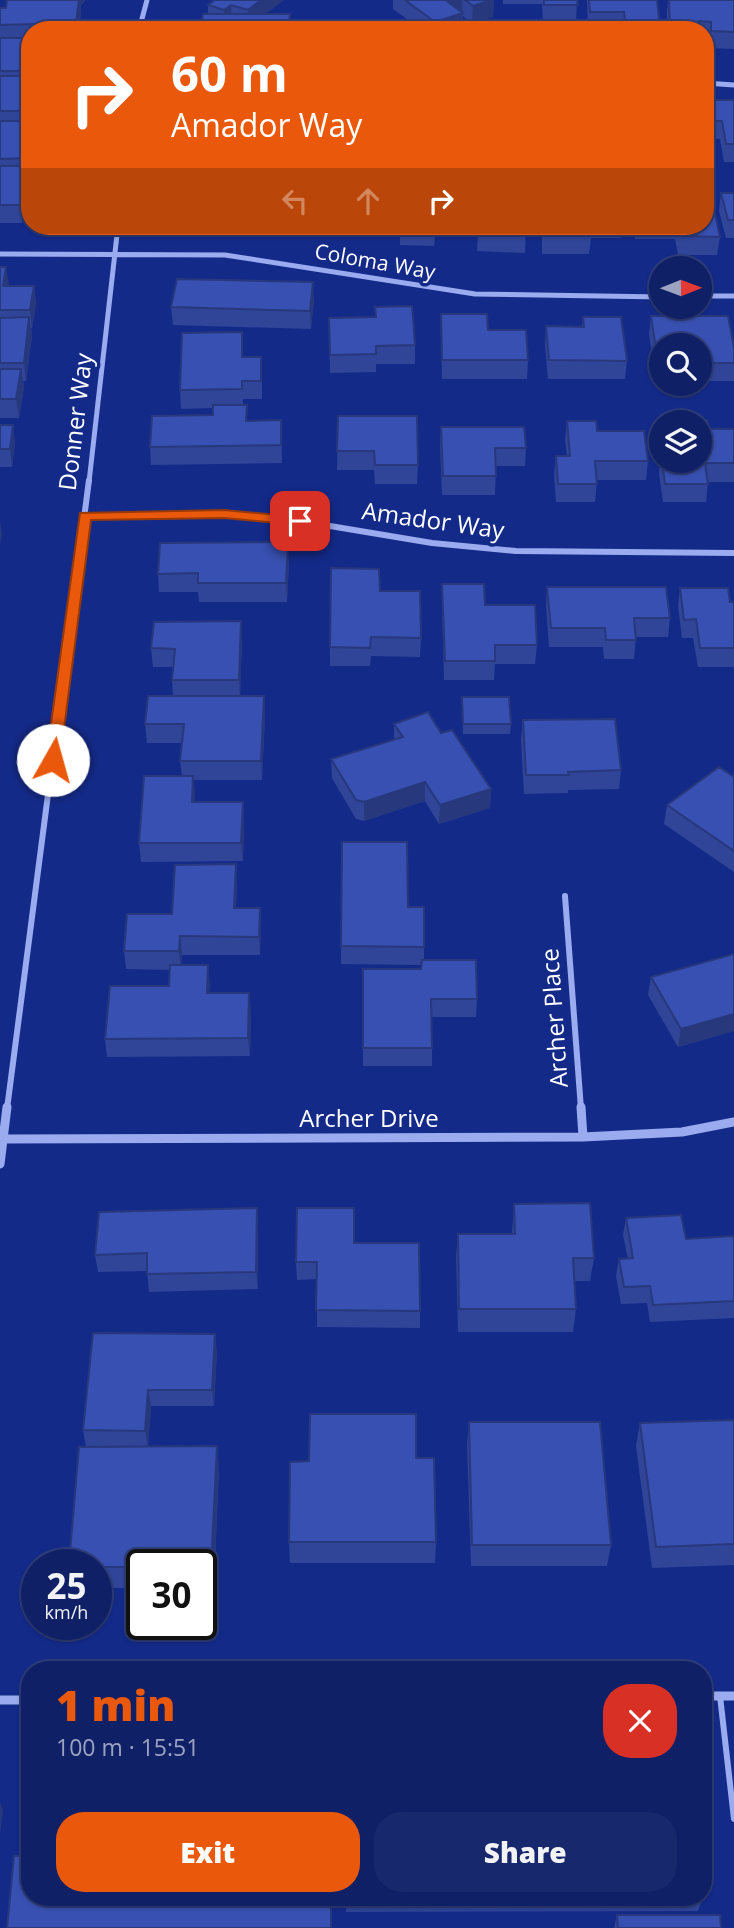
<!DOCTYPE html>
<html lang="en">
<head>
<meta charset="utf-8">
<style>
  :root { --surface:#0f2067; --page:#18286d; --text:#f1f3f6; --muted:#9ba3c0; --line:#2f3e7b; --accent:#ea580c }
  body { margin:0; font-family:"Open Sans",sans-serif; background:var(--page); color:var(--text); height:100vh; display:flex; flex-direction:column; font-size:26px; white-space:nowrap }
  * { box-sizing:border-box; margin:0 }
  p { font-size:23px; color:var(--muted) }
  .icon { flex:none; width:38px; height:38px; fill:none; stroke:currentColor; stroke-width:2; stroke-linecap:round; stroke-linejoin:round }
  .map { position:relative; flex:1; overflow:hidden }
  .panel { position:absolute; left:21px; top:1661px; width:691px; height:245px; display:flex; flex-direction:column; background:var(--surface); border-radius:28px; box-shadow:0 2px 5px #0004,0 0 0 2px var(--line) }
  .panel>* { flex:none }
  .banner { position:absolute; left:21px; top:21px; width:693px; height:214px; border-radius:28px; box-shadow:0 2px 5px #0004,0 0 0 2px var(--line); background:#ea580c; color:#fff; overflow:hidden }
  .needle { width:46px; rotate:89deg }
  .controls { position:absolute; left:649px; top:256px; display:grid; gap:14px }
  .controls a { display:grid; place-items:center; width:63px; height:63px; border-radius:50%; background:var(--surface); box-shadow:0 2px 5px #0004,0 0 0 2px var(--line); font-size:35px }
  .speed { position:absolute; left:21px; top:1549px; display:flex; gap:14px; font-size:35px; font-weight:700; text-align:center }
  .speed>* { display:grid; place-content:center; width:91px; height:91px; border-radius:50%; background:var(--surface); box-shadow:0 2px 5px #0004,0 0 0 2px var(--line); line-height:1 }
  .speed small { font-size:18px; font-weight:400 }
  .speed .limit { border:4px solid #111; border-radius:10px; background:#fff; color:#111 }
  .pin { position:absolute; display:grid; place-items:center; width:60px; height:60px; color:#fff; margin:-30px; border-radius:14px; box-shadow:0 4px 10px #0006 }
  .me { position:absolute; width:77px; margin:-38px; rotate:7deg; stroke-linejoin:round; filter:drop-shadow(0 0 5px #0008) }
  .turn { display:flex; align-items:center; gap:24px; height:147px; padding:0 35px; font-size:32px }
  .turn .icon { width:91px; height:91px; stroke-width:2.5 }
  .turn b { display:block; font-size:49px; line-height:60px }
  .lanes { display:flex; align-items:center; height:66px; padding:0 35px; background:#0003; justify-content:center; gap:35px; direction:ltr }
  .lanes .off { opacity:.35 }
  .round { display:grid; place-items:center; flex:none; width:74px; height:74px; border-radius:28px; background:var(--page) }
  .head { display:flex; align-items:center; justify-content:space-between; height:119px; padding:0 35px }
  h1 { font-size:42px; font-weight:800; line-height:52px; color:var(--accent) }
  .action { display:flex; gap:14px; margin-top:auto; padding:14px 35px }
  .action a { flex:1; height:80px; border-radius:28px; background:var(--accent); color:#fff; font-size:28px; font-weight:800; line-height:80px; text-align:center }
  .action a+a { background:var(--page); color:var(--text) }
  .map>svg:first-child { display:block }
  .lines { fill:none; stroke-linecap:round; stroke-linejoin:round }
  .lane { stroke:#9aacef; stroke-width:6 }
  .street-far2 { stroke:#9aacef; stroke-width:5 }
  .street-far1 { stroke:#9aacef; stroke-width:6 }
  .street { stroke:#9aacef; stroke-width:9 }
  .wall { fill:#304598 }
  .shaded-wall { fill:#27387c }
  .building { fill:#3850b1; stroke:#27387c; stroke-width:2 }
  .route { fill:#ea580c; stroke:#983908; stroke-width:2 }
  .labels { text-anchor:middle; stroke-width:7; stroke-linejoin:round; paint-order:stroke }
  .far-street-label { font-size:21px; fill:#fff; stroke:#142a89 }
  .street-label { font-size:24px; fill:#fff; stroke:#142a89 }
</style>
</head>
<body>
<div class="map">
<svg width="734" height="1928" viewBox="0 0 734 1928">
  <rect width="100%" height="100%" fill="#142a89"/>
  <g class="lines">
    <path class="lane" d="M720,1696L734,1819"/>
    <path class="street-far2" d="M139,30L147,0
      M705,83L734,85
      M0,254L225,255L475,294L662,297
      M700,296H734
      M89,482L118,226"/>
    <path class="street-far1" d="M85,516L204,514L276,517L432,543L516,551L734,553
      M565,896L581,1109
      M7,1109L89,480"/>
    <path class="street" d="M581,1107L583,1137
      M3,1139L583,1137L682,1132L734,1122
      M0,1164L7,1107
      M704,1696H734
      M0,1700H30"/>
  </g>
  <path class="wall" d="M215,0H284L265,14H290V30H201L203,14H208V5Z
    M393,0H494L493,17L472,23L463,16V30H422L393,9Z
    M503,0H577L576,22H543L542,4H503Z
    M587,0H657L660,30L588,29Z
    M668,0H734V49L709,48V39H705V30H667V11Z
    M81,6V11L79,30H30V206H26L22,223H0V8Z
    M709,100H734V162H724L720,139H711L707,118Z
    M705,191L714,197L712,214L720,237L717,255H678L675,239H635L633,226H705Z
    M721,193H734V238H726L719,211Z
    M357,226H391L390,233L357,232Z
    M400,226H436L434,246L400,245Z
    M448,226H526L525,253L477,251L478,232L448,231Z
    M542,226H622L621,238H591L589,254H542Z
    M0,267L9,286H34L36,304L32,328H31L32,336L26,381H23L24,387L19,418H0Z
    M314,300L311,329L173,325L171,307Z
    M441,314L488,330L528,360L527,379H442Z
    M651,316L734,348V381H700V345H662V381H656L649,334Z
    M375,317L415,345V364H376V372L330,373L329,318Z
    M583,317L627,361L625,379H548L545,345L546,326L582,327Z
    M243,357L262,375V399H243V405H247V421L281,420L282,463L151,465L150,447L213,415V408L181,409L180,390Z
    M338,416L418,465L417,484H375L374,470H337Z
    M567,421L597,431L648,461L646,480H597L595,502H556L554,475L556,456H567L565,440Z
    M0,425L15,443L12,467H0Z
    M441,427L526,448L525,466H496L495,495H442L440,445Z
    M709,429H734V482H708L706,502H663L659,473L661,455L700,460Z
    M289,561L287,602H199L198,592H159L158,574Z
    M442,584L485,605L537,645L535,664H495L494,680H444L442,603Z
    M547,587L670,618L668,637H636L634,659H604L603,647H549L546,606Z
    M680,588L730,602H734V670L733,667H698L693,638H682L678,606Z
    M380,591L421,638L420,657L371,656L370,666H330V647Z
    M242,640L240,696H264L265,714L262,780H194V802L244,821L243,861L141,862L139,843L182,776L180,761L182,743H147L145,724L173,696L172,680L173,667H153L151,648Z
    M462,697L511,724L510,734H463Z
    M523,720L621,770L619,789L568,790V793L524,794L521,739Z
    M394,724L441,733L491,789L490,808L439,824L425,801L364,821L356,819L332,778L331,759L394,740Z
    M734,777V872L664,824L667,805Z
    M237,883L236,908H260L261,927L260,955H182L181,965L210,983L209,993L251,1011L250,1056L107,1057L105,1039L169,986L170,970L126,969L124,951L172,914Z
    M408,907L424,947V960L477,999L476,1017H432V1066H363V969H421V965L341,964V946Z
    M734,954V1031L678,1047L648,995L651,977Z
    M514,1204L594,1258L590,1281H574L576,1309L573,1332H458L456,1257L458,1234H512Z
    M257,1208L258,1225V1289L149,1292L147,1271L98,1272L95,1255Z
    M626,1218L686,1239L734,1236V1318L650,1322L647,1303L621,1304L616,1276L619,1259H628L623,1235Z
    M354,1243L420,1311V1328L317,1327V1279L297,1280L296,1262Z
    M93,1333L217,1351L214,1406H151L148,1447L219,1468L214,1588H201V1564H142V1588H96V1564L86,1447L83,1430Z
    M734,1420V1565L652,1568L636,1446L640,1423Z
    M469,1422L611,1545L607,1566H471L467,1444Z
    M416,1458L436,1542L435,1563H290L289,1542Z
    M346,1897L703,1898L698,1911L346,1912Z
    M617,1915L721,1928H614Z"/>
  <path class="shaded-wall" d="M79,0H86L81,6V11L79,30H75Z
    M261,0H284L248,27V10Z
    M456,0H462L463,30H435V22L448,2Z
    M494,0L493,17L472,23L473,6Z
    M231,5L232,22L225,27L224,10Z
    M23,188L26,206L22,223L20,205Z
    M6,267L9,285L6,304L3,286Z
    M313,282L314,300L311,329L310,311Z
    M34,286L36,304L32,328L30,310Z
    M29,317L32,336L26,381L24,363Z
    M21,369L24,387L19,418L16,399Z
    M13,425L15,443L12,467L10,449Z
    M0,520L2,534L0,547Z
    M288,542L289,561L287,602L286,583Z
    M241,621L242,640L240,698L239,680Z
    M264,696L265,714L262,780L261,761Z
    M193,776L195,794L194,821L192,802Z
    M425,782V801L364,821V802Z
    M491,789L490,808L439,824L440,805Z
    M243,802L244,821L243,861L241,843Z
    M236,864L237,883L235,927L234,908Z
    M260,908L261,927L260,955L259,937Z
    M180,936L182,955L181,970L179,951Z
    M208,965L210,983L208,1012L207,993Z
    M249,993L251,1011L250,1056L248,1038Z
    M734,1014V1031L678,1047L681,1029Z
    M257,1208L258,1225V1289L256,1272Z
    M215,1334L217,1351L214,1406L212,1390Z
    M148,1390L151,1406L148,1447L145,1431Z
    M217,1446L219,1468L214,1588L211,1567Z
    M0,1802L3,1810L0,1835Z"/>
  <path class="building" d="M7,0H79L75,30H35L36,24L0,25V8H6Z
    M215,0H261L248,10L231,5L224,10L208,5Z
    M405,0H456L448,2L463,13L435,22Z
    M465,0H492L473,6Z
    M544,0H577L578,5H544Z
    M589,0H657L660,27H626L624,12H590Z
    M669,0H734V32L711,31V22L699,21L700,30H670Z
    M203,14H290L288,30L201,28Z
    M0,38H30V71H0Z
    M0,76H30V111H0Z
    M709,100H734V144H726L722,121H713Z
    M0,121H30V158L0,159Z
    M0,166H30V188H23L20,205H0Z
    M705,191H713L714,197H705Z
    M721,193H734V220H728Z
    M705,210L706,214H715L720,237L680,236L678,226H705Z
    M400,226H434V228L400,227Z
    M479,226H526V235L478,233Z
    M543,226H590L591,236L544,235Z
    M0,267H6L3,286H34L30,310H0Z
    M177,279L313,282L310,311L171,307Z
    M412,306L415,345L376,346V354L330,355L329,318L376,317L375,307Z
    M441,314H487L488,330H526L528,360H442Z
    M651,316H728L734,348V363H700V345H662V363H658Z
    M29,317L24,363H0V318Z
    M583,317H621L627,361L549,360L546,326L584,327Z
    M242,332V357H261V381H242V389L180,390L182,333Z
    M0,369H21L16,399H0Z
    M213,405H247L246,421L281,420V445L150,447L152,416L213,415Z
    M338,416H417L418,465H375L374,451H337Z
    M675,420H707L709,429H734V463H705L708,484H665L662,460H700V422H676Z
    M567,421H596L597,431H644L648,461H595L597,484H558L556,456H570Z
    M0,425H13L10,449H0Z
    M441,427H524L526,448H495L496,476H443Z
    M288,542L286,583H198V573L158,574L160,543Z
    M331,568L379,569L380,591H420L421,638L371,637L370,648L330,647Z
    M442,584H484L485,605H535L537,645H495V661H445Z
    M547,587H666L670,618H634L636,640H606L605,628H551Z
    M680,588H728L730,602H734V648H700L696,619L684,620Z
    M241,621L239,680H172L175,649L151,648L154,622Z
    M148,696H264L261,761H180L184,724H145Z
    M462,697H509L511,724H463Z
    M428,712L441,733L452,730L491,789L440,805L425,782L364,802L356,800L331,759L403,737L394,724Z
    M615,719L621,770L568,772L569,775H526L523,720Z
    M719,767L734,777V851L667,805Z
    M144,776H193L192,802H243L241,843H139Z
    M342,842H407L408,907H424V947L341,946Z
    M236,864L234,908H260L259,937L180,936L179,951H124L127,914H172L175,865Z
    M734,954V1014L681,1029L651,977Z
    M422,960H476L477,999H431L432,1048H363V969H421Z
    M170,965H208L207,993H249L248,1038L105,1039L110,986H169Z
    M590,1203L594,1258H573L576,1309H459L458,1234H515L514,1204Z
    M257,1208L256,1272L147,1274V1253L95,1255L99,1212Z
    M297,1208H354V1243H419L420,1311L316,1310L317,1262H296Z
    M681,1215L686,1239L734,1236V1301L653,1305L650,1286L624,1287L619,1259L633,1258L626,1218Z
    M93,1333L215,1334L212,1390H148L145,1431L83,1430Z
    M310,1414H416V1458H434L436,1542H289L290,1462L309,1461Z
    M734,1420V1544L656,1547L640,1423Z
    M469,1422H600L611,1545H472Z
    M217,1446L211,1567H201V1564H142V1567H96V1564H69L79,1447Z
    M14,1856H30V1897H331V1928H7Z
    M346,1897H703V1898L346,1900Z
    M617,1915H720L721,1928H618Z"/>
  <path class="route" d="M224,510L300,517L307,521L300,525L224,518L91,520L60,760L58,764H48L46,760L80,513Z"/>
  <g class="labels">
    <g class="far-street-label">
      <text transform="translate(375 262) rotate(10)" y="7">Coloma Way</text>
    </g>
    <g class="street-label">
      <text transform="translate(76 422) rotate(-83)" y="8">Donner Way</text>
      <text transform="translate(433 521) rotate(8)" y="8">Amador Way</text>
      <text transform="translate(555 1018) rotate(-94)" y="8">Archer Place</text>
      <text x="369" y="1127">Archer Drive</text>
    </g>
  </g>
</svg>
<div class="controls">
<a><svg class="needle" viewBox="-14 -14 28 28"><path d="M0-13l5 13h-10z" fill="#e53935"/><path d="M0 13l5-13h-10z" fill="#9ba3c0"/></svg></a>
<a><svg class="icon" aria-label="search" viewBox="0 0 24 24"><circle cx="10" cy="10" r="6"/><path d="M15 15l6 6"/></svg></a>
<a><svg class="icon" aria-label="layers" viewBox="0 0 24 24"><path d="M12 4l9 5-9 5-9-5zM3 14l9 5 9-5"/></svg></a>
</div>
<div class="speed"><div>25<small>km/h</small></div><div class="limit">30</div></div>
<div class="pin" style="left:300px;top:521px;background:#d93025"><svg class="icon" aria-label="arrive" viewBox="0 0 24 24"><path d="M6 21V4h12l-3 4 3 4H6"/></svg></div>
<svg class="me" style="left:53px;top:760px" viewBox="-20 -20 40 40"><circle r="19" fill="#fff"/><path d="M0-13L10 11 0 6-10 11z" fill="#ea580c"/></svg>
<div class="banner">
<div class="turn"><svg class="icon" aria-label="right" viewBox="0 0 24 24"><path d="M7 20v-9h11M14 6l5 5-5 5"/></svg><div><b>60 m</b>Amador Way</div></div>
<div class="lanes"><svg class="icon off" aria-label="left" viewBox="0 0 24 24"><path d="M17 20v-9H6M10 6l-5 5 5 5"/></svg><svg class="icon off" aria-label="ahead" viewBox="0 0 24 24"><path d="M12 20V5M6 11l6-6 6 6"/></svg><svg class="icon" aria-label="right" viewBox="0 0 24 24"><path d="M7 20v-9h11M14 6l5 5-5 5"/></svg></div>
</div>
<section class="panel">
<div class="head"><div><h1>1 min</h1><p>100 m · 15:51</p></div><a class="round" style="background:#d93025;color:#fff"><svg class="icon" aria-label="close" viewBox="0 0 24 24"><path d="M6 6l12 12M18 6L6 18"/></svg></a></div>
<div class="action"><a>Exit</a><a>Share</a></div>
</section>
</div>
</body>
</html>
